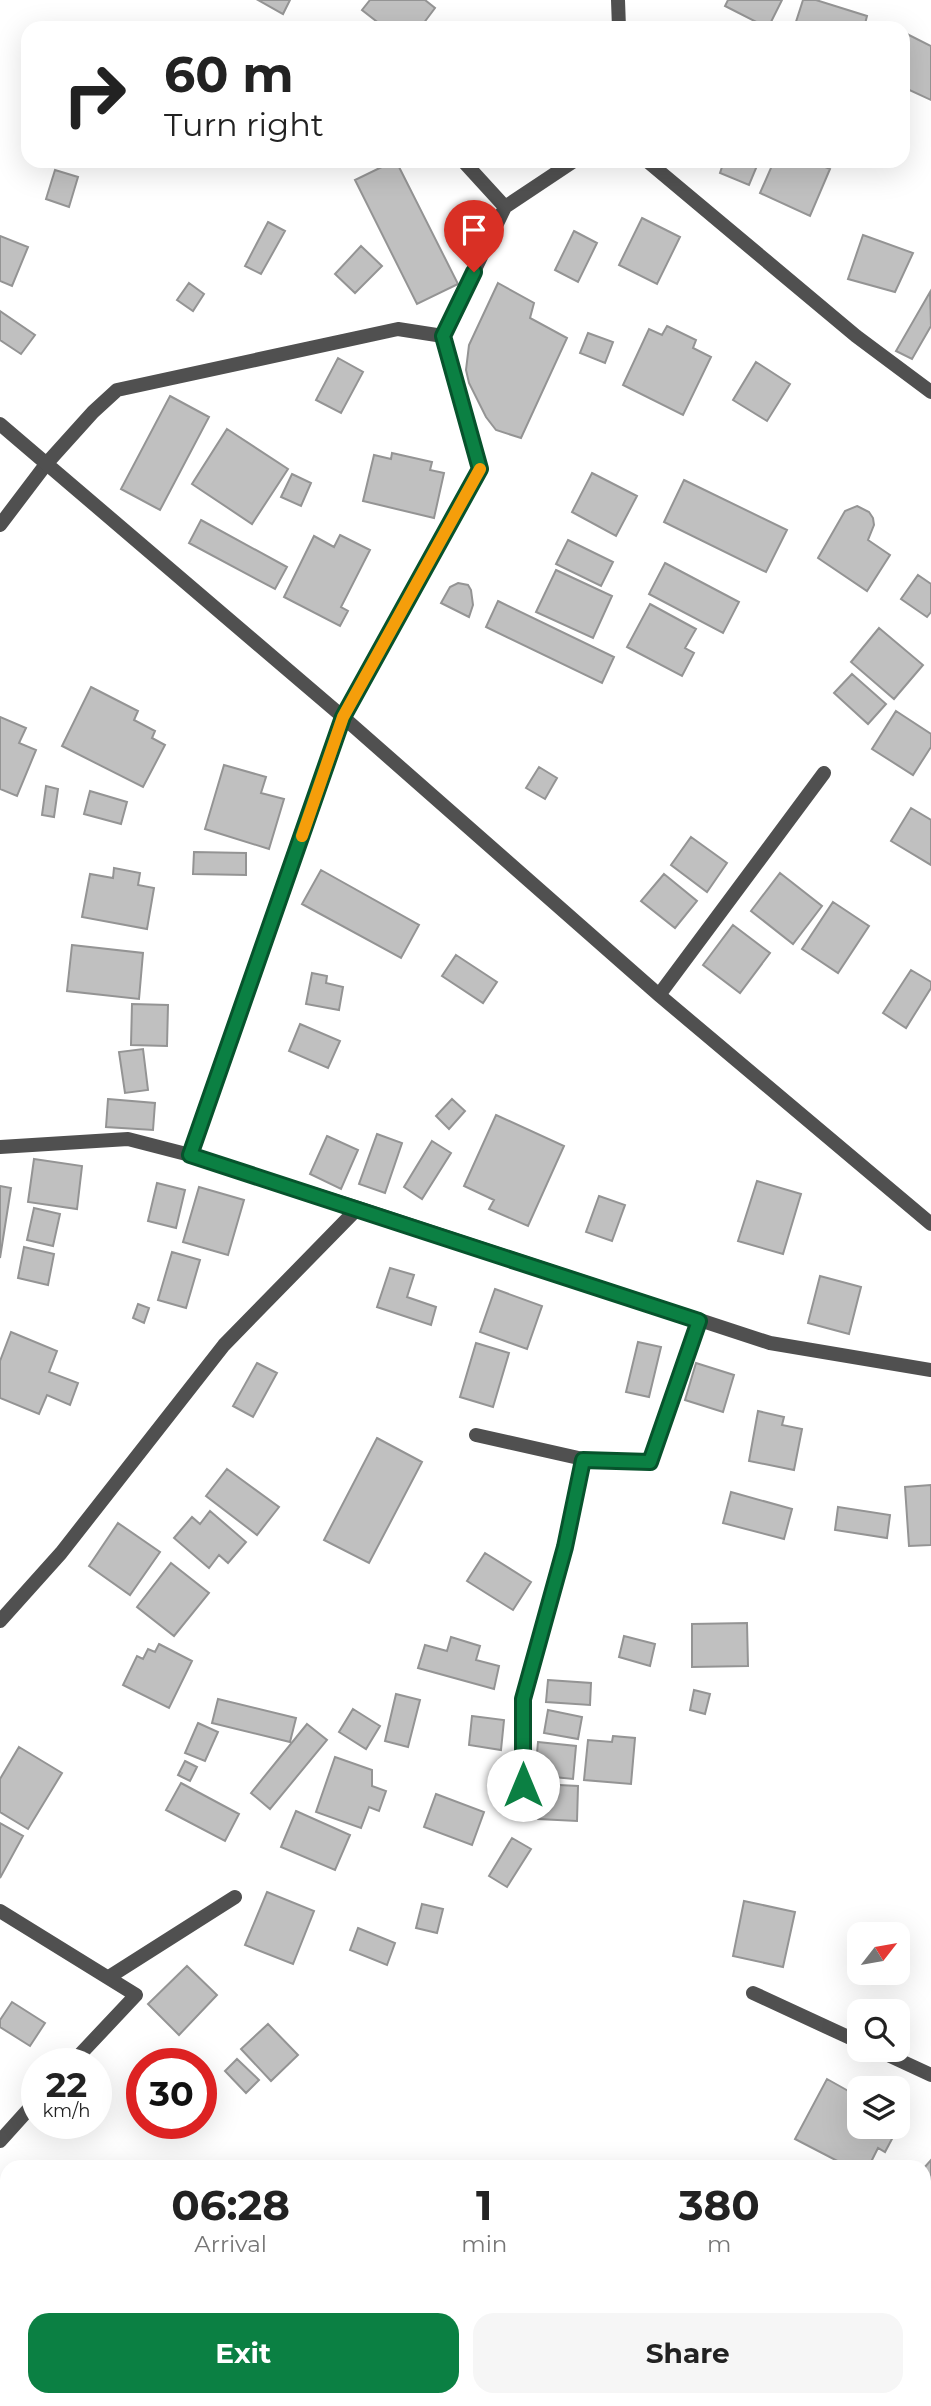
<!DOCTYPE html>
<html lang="en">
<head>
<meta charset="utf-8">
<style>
  :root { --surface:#fff; --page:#f6f6f6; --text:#222; --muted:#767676; --accent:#0b8043 }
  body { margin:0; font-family:Montserrat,sans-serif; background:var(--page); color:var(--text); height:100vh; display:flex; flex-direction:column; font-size:26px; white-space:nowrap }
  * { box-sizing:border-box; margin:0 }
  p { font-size:23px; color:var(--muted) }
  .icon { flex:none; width:38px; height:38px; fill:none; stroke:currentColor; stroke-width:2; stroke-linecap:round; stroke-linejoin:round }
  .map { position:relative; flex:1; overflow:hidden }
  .side { position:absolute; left:0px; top:2160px; width:931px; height:247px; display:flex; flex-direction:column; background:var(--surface); border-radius:21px 21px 0 0; box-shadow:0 7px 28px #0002 }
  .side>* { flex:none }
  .banner { position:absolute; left:21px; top:21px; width:889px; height:147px; border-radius:21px; box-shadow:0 7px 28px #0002; background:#fff; color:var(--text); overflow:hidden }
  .needle { width:46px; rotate:59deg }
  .tools { position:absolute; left:847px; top:1922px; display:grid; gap:14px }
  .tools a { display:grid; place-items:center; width:63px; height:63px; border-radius:14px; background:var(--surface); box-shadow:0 7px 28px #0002; font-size:35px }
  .speed { position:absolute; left:21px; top:2048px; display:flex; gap:14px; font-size:35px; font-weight:700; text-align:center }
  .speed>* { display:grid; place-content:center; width:91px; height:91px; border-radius:50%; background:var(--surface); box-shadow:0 7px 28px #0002; line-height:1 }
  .speed small { font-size:18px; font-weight:400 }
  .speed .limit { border:10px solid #d22; background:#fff; color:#111 }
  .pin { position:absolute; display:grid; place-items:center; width:60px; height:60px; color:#fff; margin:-72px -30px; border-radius:50% 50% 50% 0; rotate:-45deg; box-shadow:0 0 7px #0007 }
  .pin .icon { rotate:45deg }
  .me { position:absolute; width:77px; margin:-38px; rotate:0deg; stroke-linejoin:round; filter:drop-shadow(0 0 5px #0008) }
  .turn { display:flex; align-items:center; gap:24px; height:147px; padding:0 28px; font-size:32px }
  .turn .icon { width:91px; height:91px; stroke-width:2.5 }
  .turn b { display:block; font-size:49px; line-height:60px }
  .eta { display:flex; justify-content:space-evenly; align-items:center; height:119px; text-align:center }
  .eta b { font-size:42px; font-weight:700; line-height:49px }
  .cta { display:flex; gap:14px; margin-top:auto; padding:14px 28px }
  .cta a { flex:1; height:80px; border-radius:21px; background:var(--accent); color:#fff; font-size:28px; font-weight:700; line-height:80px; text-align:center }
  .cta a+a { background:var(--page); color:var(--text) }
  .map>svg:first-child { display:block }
  .building { fill:#c0c0c0; stroke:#949494; stroke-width:2 }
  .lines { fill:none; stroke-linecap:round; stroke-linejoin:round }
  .lane { stroke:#505050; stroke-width:14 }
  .street { stroke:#505050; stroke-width:14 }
  .route-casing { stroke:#07532c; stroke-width:18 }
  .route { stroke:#0b8043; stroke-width:12 }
  .slow { stroke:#f59e0b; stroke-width:12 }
</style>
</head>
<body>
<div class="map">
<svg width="931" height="2406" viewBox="0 0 931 2406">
  <rect width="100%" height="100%" fill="#fff"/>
  <path class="building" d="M258,0H290L283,14Z
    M370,0H425L435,8L420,28H385L362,10Z
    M728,0H782L768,28L725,6Z
    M803,0H816L867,16L864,28H794Z
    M903,32L931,46V100L903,87Z
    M394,161H396L458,284L417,304L355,180Z
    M724,161H759L749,185L720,173Z
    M774,161H811L830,169L810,216L760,193Z
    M55,170L78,177L69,207L46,199Z
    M642,218L680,237L657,284L619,265Z
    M268,222L285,231L261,274L245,266Z
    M574,231L597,243L578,282L555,270Z
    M863,235L913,253L895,292L848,279Z
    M0,236L28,247L12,286L0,281Z
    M361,246L382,266L355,293L335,274Z
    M189,283L204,294L193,311L177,300Z
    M498,283L534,303L530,318L567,338L521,438L496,430L486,417L469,383L466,370L469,345Z
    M930,292L931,326L912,359L896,351Z
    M0,311L35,335L21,354L0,340Z
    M667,326L696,340L693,348L711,357L683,415L623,385L649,329L662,335Z
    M588,333L613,342L605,363L580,353Z
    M338,358L363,372L341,413L316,400Z
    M756,362L790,384L767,421L733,400Z
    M170,396L209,417L160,510L121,489Z
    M227,429L288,469L252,524L192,484Z
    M392,453L432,462L430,470L444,473L434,518L363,501L374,455L391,459Z
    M592,473L637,496L616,536L572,512Z
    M292,474L311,483L301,506L281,497Z
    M684,480L787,530L766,572L664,522Z
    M857,506L869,512L873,518L874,525L868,540L890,555L867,591L818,558L845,511Z
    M201,520L287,567L275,589L189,543Z
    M340,535L370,550L341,607L348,611L340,626L284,597L314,536L334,547Z
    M568,540L613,562L601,586L556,564Z
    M665,563L739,602L723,633L649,594Z
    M556,570L612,596L593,638L536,612Z
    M918,575L931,584V612L927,617L901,599Z
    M458,583L468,585L471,590L473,605L469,617L441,603L450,587Z
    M498,601L614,657L602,683L486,627Z
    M650,604L696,629L685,648L694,653L682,676L627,647Z
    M879,628L923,665L894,699L851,662Z
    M852,674L886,704L868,724L834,693Z
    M91,687L138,711L134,720L155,731L152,738L165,745L143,787L62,746Z
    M896,711L931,734V747L913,775L872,749Z
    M0,717L26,728L19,743L36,750L17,796L0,789Z
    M224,765L266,777L261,793L284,799L269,849L205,829Z
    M539,767L557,778L545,799L526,788Z
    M46,786L58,789L54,817L42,815Z
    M90,791L127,802L121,824L84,814Z
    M911,808L931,820V865L891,841Z
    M691,837L727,863L707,892L671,865Z
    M194,852L246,853V875L193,874Z
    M114,868L140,873L138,885L154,888L147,929L82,917L90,874L113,878Z
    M321,870L419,925L401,958L302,904Z
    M780,873L822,906L793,944L751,911Z
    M664,874L697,901L675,928L641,901Z
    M833,902L869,926L838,973L802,949Z
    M733,925L770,953L740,993L703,965Z
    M72,945L143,953L139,999L67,991Z
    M456,955L497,982L483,1003L442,976Z
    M911,970L931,982V988L906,1028L883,1013Z
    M312,973L327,976L326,983L343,987L339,1010L306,1004Z
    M132,1004L168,1005L167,1046L131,1045Z
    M300,1024L340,1041L328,1068L289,1051Z
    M143,1049L148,1090L125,1093L119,1052Z
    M108,1099L155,1103L153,1130L106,1127Z
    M452,1099L465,1111L449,1129L436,1116Z
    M496,1115L564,1146L528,1226L489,1209L494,1200L464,1186Z
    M377,1134L402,1143L385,1193L359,1184Z
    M327,1136L358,1150L341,1189L310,1174Z
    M432,1141L451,1153L422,1199L404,1187Z
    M34,1159L82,1166L77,1209L28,1202Z
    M757,1181L801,1194L783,1254L738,1241Z
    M157,1183L185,1190L176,1228L148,1221Z
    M0,1186L11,1188L0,1258Z
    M199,1187L244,1200L228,1255L183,1242Z
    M599,1196L625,1205L612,1241L586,1232Z
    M34,1208L60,1214L53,1246L27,1240Z
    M24,1247L54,1254L48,1285L18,1278Z
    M172,1252L200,1260L186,1308L158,1300Z
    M390,1268L414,1275L407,1297L436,1307L431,1325L377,1307Z
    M820,1276L861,1287L849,1334L808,1323Z
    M495,1289L542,1306L527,1349L480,1332Z
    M138,1304L149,1308L144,1323L133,1318Z
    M11,1332L57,1351L49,1372L78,1383L70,1405L47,1395L39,1414L0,1398V1361Z
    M638,1342L661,1347L649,1397L626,1392Z
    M476,1343L509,1353L493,1407L460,1397Z
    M257,1363L277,1373L253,1417L233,1406Z
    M696,1363L734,1375L723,1412L685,1400Z
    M758,1411L784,1417L782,1425L802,1429L794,1470L749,1461Z
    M377,1438L422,1462L369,1563L324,1540Z
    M227,1469L279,1507L257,1535L206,1496Z
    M931,1485V1545L909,1546L905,1487Z
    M731,1492L792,1509L784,1539L723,1523Z
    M838,1507L890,1515L887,1538L835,1530Z
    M210,1511L246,1542L228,1563L219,1555L209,1568L174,1538L192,1517L200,1524Z
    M118,1523L160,1552L130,1595L89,1566Z
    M485,1553L531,1582L513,1610L467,1581Z
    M171,1563L209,1593L174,1636L137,1607Z
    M747,1623L748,1666L692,1667V1624Z
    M624,1636L655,1644L650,1666L619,1657Z
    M451,1637L480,1646L476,1660L499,1666L494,1689L418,1668L425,1645L447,1651Z
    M159,1644L192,1661L169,1708L123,1685L137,1656L143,1659L148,1649L155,1652Z
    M548,1680L591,1683L590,1705L546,1702Z
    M694,1690L710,1694L705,1714L690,1710Z
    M396,1694L420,1700L408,1747L385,1741Z
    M218,1699L296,1718L290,1742L212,1723Z
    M353,1709L380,1726L366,1749L339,1732Z
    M548,1710L582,1717L578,1739L544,1733Z
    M472,1716L504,1720L501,1750L469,1745Z
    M198,1723L218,1732L205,1761L185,1753Z
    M307,1724L327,1740L270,1809L251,1793Z
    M613,1736L635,1738L631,1784L584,1780L588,1740L612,1742Z
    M538,1742L576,1746L573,1779L535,1775Z
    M19,1747L62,1773L28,1829L0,1812V1779Z
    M335,1757L372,1770V1786L386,1791L379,1811L369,1807L361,1828L316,1812Z
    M185,1761L197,1767L190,1781L178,1775Z
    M181,1783L239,1814L225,1841L166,1810Z
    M539,1784L578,1786L577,1821L538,1819Z
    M436,1794L484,1812L472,1845L424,1827Z
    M296,1811L350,1835L335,1870L281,1847Z
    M0,1823L23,1836L0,1878Z
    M512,1838L531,1849L507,1887L489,1876Z
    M267,1892L314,1911L293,1964L245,1945Z
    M744,1901L795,1912L783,1967L733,1956Z
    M422,1904L443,1909L437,1933L416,1928Z
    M358,1928L395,1943L387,1965L350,1950Z
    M187,1966L217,1995L179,2035L148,2004Z
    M12,2002L45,2023L30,2046L0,2027V2020Z
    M268,2024L298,2055L271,2081L241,2049Z
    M237,2059L259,2080L246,2093L225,2071Z
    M827,2079L859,2097V2126H898V2118L902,2120L885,2152L878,2148L869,2166H847L795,2139Z
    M931,2160V2218L924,2212V2168Z"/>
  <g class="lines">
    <path class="lane" d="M0,525L47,463"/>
    <path class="street" d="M618,0L619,28
      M463,161L505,207
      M647,161L856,336L931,392
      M0,424L343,717L659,995L931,1224
      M47,463L93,412L117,390L398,329L443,336
      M659,995L824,773
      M0,1147L128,1139L190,1155L358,1208L770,1343L931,1370
      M190,1155L343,717L480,469L443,336L505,207L574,161
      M476,1435L583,1459L650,1462L699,1321
      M0,1621L61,1553L224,1345L358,1208
      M522,1785L523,1699L565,1547L583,1459
      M0,1911L136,1995L72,2063
      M109,1977L235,1897
      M753,1993L859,2042
      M875,2049L931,2075
      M0,2141L37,2100"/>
  </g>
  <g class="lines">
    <defs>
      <path id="route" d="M474,272L443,336L480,469L343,717L190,1155L699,1321L650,1462L583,1460L565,1547L523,1699V1785"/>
    </defs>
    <use href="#route" class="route-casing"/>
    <use href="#route" class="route"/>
    <path class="slow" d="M302,836L343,717L480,469"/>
  </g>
</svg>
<div class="tools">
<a><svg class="needle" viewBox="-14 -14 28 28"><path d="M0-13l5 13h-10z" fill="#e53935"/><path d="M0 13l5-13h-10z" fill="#767676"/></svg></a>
<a><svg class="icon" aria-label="search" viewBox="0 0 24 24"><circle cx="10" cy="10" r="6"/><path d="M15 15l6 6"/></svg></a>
<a><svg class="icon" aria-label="layers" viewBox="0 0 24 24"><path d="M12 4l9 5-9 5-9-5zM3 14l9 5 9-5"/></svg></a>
</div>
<div class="speed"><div>22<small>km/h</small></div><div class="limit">30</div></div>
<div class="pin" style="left:474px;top:272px;background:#d93025"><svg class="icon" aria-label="arrive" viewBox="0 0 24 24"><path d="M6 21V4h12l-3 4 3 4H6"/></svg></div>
<svg class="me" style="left:523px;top:1785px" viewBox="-20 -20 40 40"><circle r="19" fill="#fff"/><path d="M0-13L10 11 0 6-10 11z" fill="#0b8043"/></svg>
<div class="banner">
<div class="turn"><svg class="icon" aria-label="right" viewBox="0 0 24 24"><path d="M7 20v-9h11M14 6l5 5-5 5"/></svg><div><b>60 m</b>Turn right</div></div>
</div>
<section class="side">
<div class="eta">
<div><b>06:28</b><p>Arrival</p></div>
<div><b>1</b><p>min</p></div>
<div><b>380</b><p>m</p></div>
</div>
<div class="cta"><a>Exit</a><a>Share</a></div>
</section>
</div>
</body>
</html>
